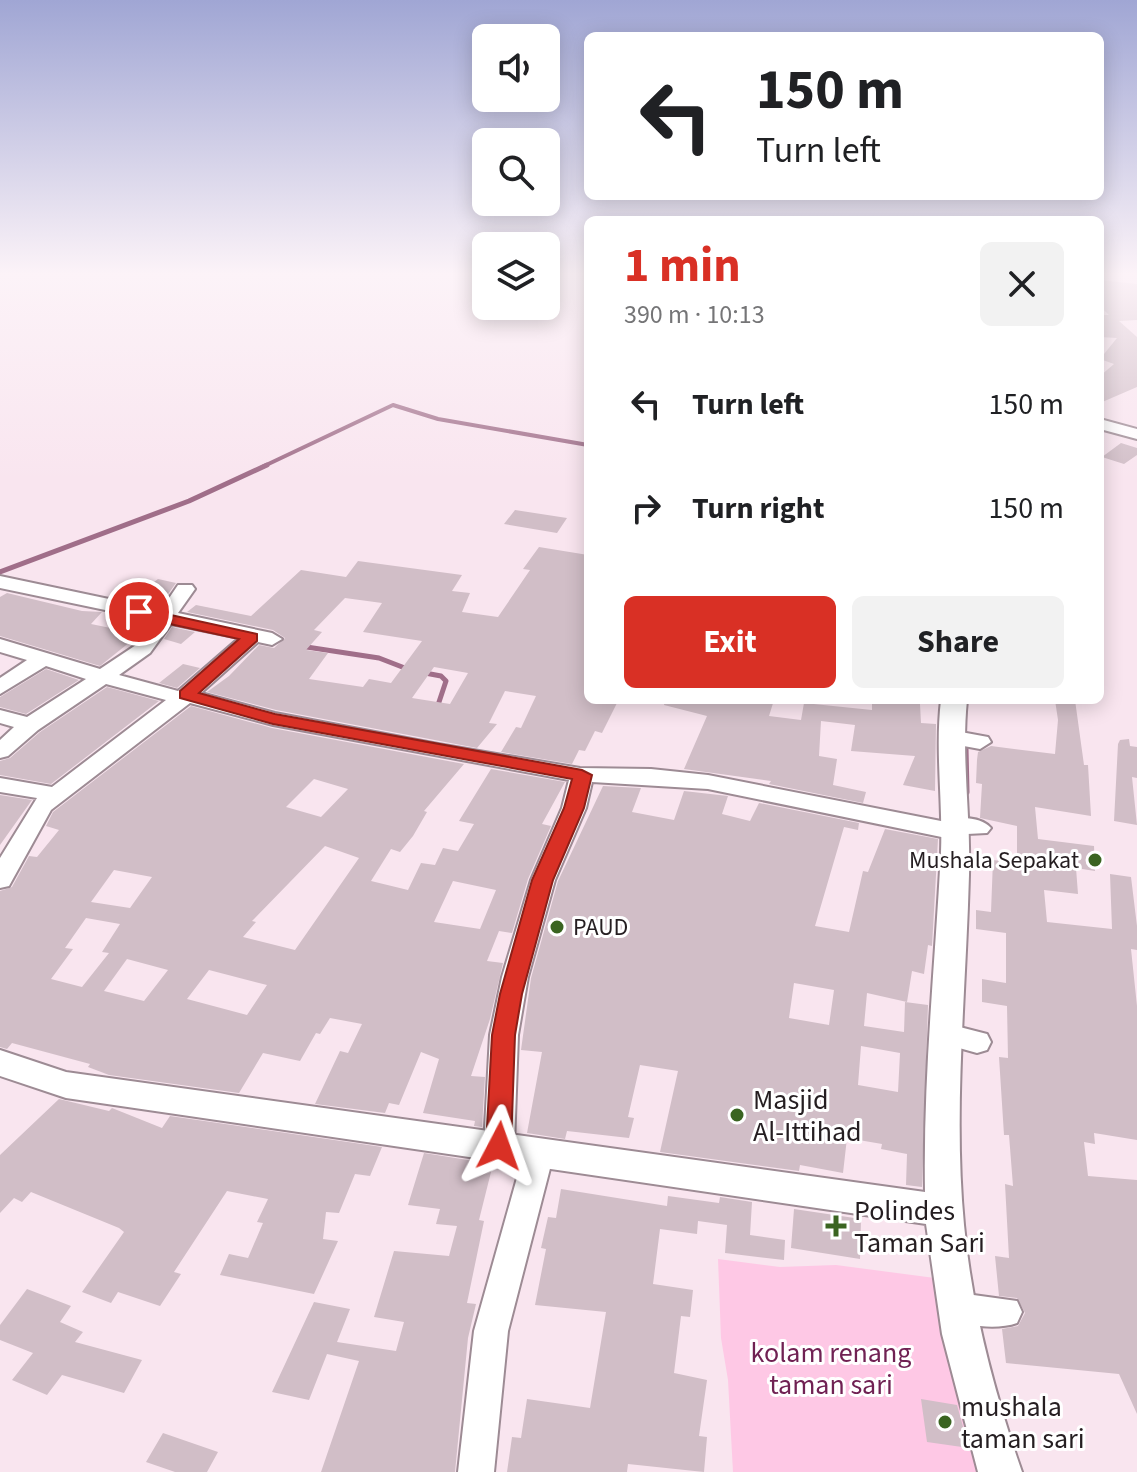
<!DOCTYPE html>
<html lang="en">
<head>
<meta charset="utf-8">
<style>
  :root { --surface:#fff; --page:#f2f2f2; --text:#202124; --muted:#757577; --accent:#d93025 }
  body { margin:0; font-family:"Source Sans 3",sans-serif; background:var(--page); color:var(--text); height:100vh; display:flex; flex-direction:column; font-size:30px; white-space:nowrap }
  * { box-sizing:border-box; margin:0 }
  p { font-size:26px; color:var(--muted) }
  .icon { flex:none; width:44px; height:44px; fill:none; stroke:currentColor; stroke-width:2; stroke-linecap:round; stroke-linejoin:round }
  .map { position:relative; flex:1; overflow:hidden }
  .side { position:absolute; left:584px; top:216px; width:520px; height:488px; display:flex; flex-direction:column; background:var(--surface); border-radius:12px; box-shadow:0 4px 20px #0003 }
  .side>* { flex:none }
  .guide { position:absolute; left:584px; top:32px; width:520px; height:168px; border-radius:12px; box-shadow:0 4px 20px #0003; background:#fff; color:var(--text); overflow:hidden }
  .tools { position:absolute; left:472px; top:24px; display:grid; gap:16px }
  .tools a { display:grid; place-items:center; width:88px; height:88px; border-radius:12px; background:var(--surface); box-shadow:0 4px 20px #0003; font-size:40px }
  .pin { position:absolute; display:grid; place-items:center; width:68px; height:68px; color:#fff; margin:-34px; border:4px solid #fff; border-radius:50%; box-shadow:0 2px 8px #0007 }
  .me { position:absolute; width:88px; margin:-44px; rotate:4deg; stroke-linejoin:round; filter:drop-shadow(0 0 6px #0008) }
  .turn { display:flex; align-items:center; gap:28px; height:168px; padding:0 40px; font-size:36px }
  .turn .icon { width:104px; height:104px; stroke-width:2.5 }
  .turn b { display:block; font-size:56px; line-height:68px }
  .round { display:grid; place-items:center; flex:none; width:84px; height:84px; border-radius:12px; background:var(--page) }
  .overview { display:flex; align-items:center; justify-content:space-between; height:136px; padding:0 40px }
  h1 { font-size:48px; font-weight:700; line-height:60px; color:var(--accent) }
  .primary-button { display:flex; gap:16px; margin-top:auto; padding:16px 40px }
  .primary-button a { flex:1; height:92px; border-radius:12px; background:var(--accent); color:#fff; font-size:32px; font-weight:700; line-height:92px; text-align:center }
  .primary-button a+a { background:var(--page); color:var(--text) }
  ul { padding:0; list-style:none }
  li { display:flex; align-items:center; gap:24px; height:104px; padding:0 40px }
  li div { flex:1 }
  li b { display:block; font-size:30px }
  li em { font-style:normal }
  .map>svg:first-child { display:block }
  .green { fill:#fec8e5 }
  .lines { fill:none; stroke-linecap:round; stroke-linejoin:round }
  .stream-far2 { stroke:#a06e89; stroke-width:4 }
  .stream-far1 { stroke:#a06e89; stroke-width:5 }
  .stream { stroke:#a06e89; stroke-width:7 }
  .building { fill:#d1bec7; fill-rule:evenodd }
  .minor-casing { stroke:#9d8b94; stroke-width:4 }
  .tertiary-casing { stroke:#9d8b94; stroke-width:4 }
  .minor { fill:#fff; fill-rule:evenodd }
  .tertiary { fill:#fff; fill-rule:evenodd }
  .route { fill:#d93025; stroke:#8d1f18; stroke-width:2 }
  .poi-dot { fill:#3a6421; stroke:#fff; stroke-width:3 }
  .labels { text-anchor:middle; stroke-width:6; stroke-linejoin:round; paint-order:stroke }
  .poi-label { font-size:24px; fill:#251e21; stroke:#fff; text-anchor:end }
  .near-poi-label { font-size:28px; fill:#251e21; stroke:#fff; text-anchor:start }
  .near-park-label { font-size:28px; fill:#702153; stroke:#fff }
</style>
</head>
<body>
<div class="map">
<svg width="1137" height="1472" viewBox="0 0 1137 1472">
  <rect width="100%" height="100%" fill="#f9e5ef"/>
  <path class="green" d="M718,1259L780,1267L836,1265L950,1280L983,1472H733L728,1380L721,1338Z"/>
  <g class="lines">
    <path class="stream-far2" d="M262,467L393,405L438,419L588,445"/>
    <path class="stream-far1" d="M0,572L189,501L267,465
      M300,646L379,658L410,670
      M425,673L441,676L446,681L437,708"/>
    <path class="stream" d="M965,748L966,792"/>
  </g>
  <path class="building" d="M1100,280L1137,284V320L1119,321L1137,337V387L1100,403V376L1114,364L1100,359L1117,338L1100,337V315H1109L1100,306Z
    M1121,443L1137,448V455L1124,464L1102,457Z
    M515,510L567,518L557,533L504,524Z
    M539,547L588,555V700L617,703L602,733L595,731L585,751L579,750L572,764L501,752L516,727L521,728L536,696L505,691L489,723L497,724L477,748L276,710L207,692L229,676L259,645L274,648L285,638L273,630L187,612L196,605L251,616L301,570L346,577L358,561L462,575L452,591L470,593L462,612L498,617L530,570L523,569ZM345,598L382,603L363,632L422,641L391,683L369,679L363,687L309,679L328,653L306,650L322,632L314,630ZM434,667L468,673L450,704L412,698Z
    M158,579L176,583L163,601L138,594Z
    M7,593L82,611L102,612L91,624L140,634L100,666L0,636V597Z
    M172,627L195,632L181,644L164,639Z
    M183,664L200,668L177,688L159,683Z
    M46,669L79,680L26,714L0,707V697Z
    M107,687L159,701L51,784L0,775V761L10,758L40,732Z
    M665,700H774L769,716L801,720L804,703L872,710V700L920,704L921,723L936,724L935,791L903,785L915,756L851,751L855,725L821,721L819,756L837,759L833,785L866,792L863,803L769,784L771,781L684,769L707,716L664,705Z
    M1055,700H1075L1084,765H1088L1091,816L1035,807L1038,839L1094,846L1095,871L1076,868L1078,894L1044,890L1047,922L1112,929L1110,874L1131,877L1137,926V950L1131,949L1137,1006V1140L1094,1133L1095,1144L1084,1142L1088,1176L1137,1180V1414L1119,1374L1006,1363L1002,1329L1018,1326L1025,1313L1017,1298L999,1296L995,1256L1009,1258L1005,1184L1013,1186L1009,1135H1004L999,1057L1008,1058L1007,1006L982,1002V979L1006,983V933L976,929V910L991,912L993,860L1017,863V826L980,818L982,784L976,783L977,760L978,752L991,746L1055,754L1058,720Z
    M191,706L272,728L464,764L424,811L427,812L413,836L400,852L391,849L371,881L408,890L421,863L435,865L443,848L458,851L474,824L459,821L491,769L565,782L542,824L551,826L528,879L512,933L499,931L487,961L503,963L490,1019L471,1076L485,1077L482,1127L474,1126L475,1121L423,1113L439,1059L421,1052L399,1105L389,1103L385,1113L315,1104L340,1051L348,1053L362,1024L330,1018L320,1034L316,1033L300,1061L263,1053L239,1093L109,1075L88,1067L90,1064L12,1043L7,1049L0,1047V891L12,887L29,856L37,857L59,830L46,826L53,812ZM314,779L348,789L321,817L286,807ZM325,846L359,858L295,950L243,937L256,922L252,921ZM114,870L152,877L130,908L91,902ZM453,881L496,890L480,929L434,922ZM86,918L120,924L102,952L109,953L82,987L51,979L73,949L65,948ZM127,959L168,970L144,1001L104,991ZM209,970L267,985L247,1015L187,999Z
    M1129,739L1130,746L1137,747V778L1132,777L1137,825L1114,821L1118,744L1120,740Z
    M603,786L641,788L632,812L674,820L684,791L728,796L722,814L750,821L759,803L859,823L858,830L844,827L815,926L849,932L863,871L868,872L885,829L938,839L932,946L928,945L924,974L912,971L907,1002L867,993L864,1026L904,1032L905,1002L928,1005L922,1187L906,1185L907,1154L881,1149L882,1144L847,1138L843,1173L800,1165L799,1171L660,1152L678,1071L640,1065L628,1117L634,1118L629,1138L567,1131L565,1139L527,1133L542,1052L521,1050L531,978L558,881ZM794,983L834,990L829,1025L789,1018ZM861,1046L900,1053L898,1092L858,1085Z
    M0,795L32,800L0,845Z
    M59,1099L109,1111L112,1108L162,1128L170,1116L382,1147L370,1176L355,1174L339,1213L326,1212L323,1239L338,1241L314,1294L220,1275L229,1254L248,1258L263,1223L257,1222L268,1199L227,1191L174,1272L181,1274L160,1306L118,1292L111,1303L82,1292L124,1232L119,1228L31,1192L22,1202L14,1198L0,1213V1155Z
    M424,1153L493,1164L479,1220L484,1221L467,1303L476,1304L468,1338L455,1472H321L359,1361L327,1354L309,1400L272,1392L314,1302L350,1309L337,1342L396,1351L404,1322L374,1317L394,1251L449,1256L457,1226L436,1224L440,1209L408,1205Z
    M561,1189L667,1206L668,1196L719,1203L720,1197L752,1202L750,1235L785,1240L784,1260L725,1253L727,1225L698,1221L697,1234L660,1229L653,1284L693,1290L690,1317L681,1316L674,1373L707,1380L699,1436L707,1437L704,1472L628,1464L627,1472H507L512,1437L521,1438L527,1399L590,1408L606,1312L535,1305L546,1249L541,1248L548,1217L556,1218Z
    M794,1209L861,1219L860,1259L791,1248Z
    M27,1289L71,1306L60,1322L83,1332L75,1342L142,1360L124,1393L62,1375L47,1395L12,1380L33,1353L0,1340V1325Z
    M921,1399L957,1405L969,1448L927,1442Z
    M163,1433L218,1452L207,1472H175L146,1462Z"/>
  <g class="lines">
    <defs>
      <path id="minor" d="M1100,419L1137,429V439L1100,429Z
        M0,576L161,610L178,585H192L195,589L178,613L272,633L282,639L272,645L258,642L201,693L275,713L438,744L580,768L651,769L708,775L946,822C957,815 982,817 991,828L987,833L967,834L956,840L708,789L592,782L586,808L555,880L528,977L518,1035L514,1146L510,1155L499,1158L488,1155L484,1146L490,1035L502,977L531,880L562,808L569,780L273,725L190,703L51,810L9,886L0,888V858L37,798L0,792V778L52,787L166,700L106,684L38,730L8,756L0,758V740L14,727L0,723V710L27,717L86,679L46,666L0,694V678L27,660L0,652V639L100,669L136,645L153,620L0,588ZM171,624L239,638L178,691L119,675L150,653Z
        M950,730L988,737L991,742L980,749L942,742L939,737Z
        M948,1024L987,1034L991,1042L987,1050L977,1053L938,1042L934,1035L938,1028Z
        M539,1141L550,1144L554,1153L508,1331L494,1472H458L474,1331L524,1153L528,1144Z
        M959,1293L1017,1301L1022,1312L1017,1323C997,1330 967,1326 947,1319L942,1308L947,1297Z"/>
      <path id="tertiary" d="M941,700H967C961,758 971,817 969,875C966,992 953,1110 964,1225C972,1309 994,1392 1022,1472H978L942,1334L926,1224L66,1098L0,1076V1050L66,1072L925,1192C923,1078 935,966 941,852C943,801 935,751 941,700Z"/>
    </defs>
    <use href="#minor" class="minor-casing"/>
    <use href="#tertiary" class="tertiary-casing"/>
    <use href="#minor" class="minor"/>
    <use href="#tertiary" class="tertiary"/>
  </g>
  <linearGradient id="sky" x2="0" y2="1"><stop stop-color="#a0a6d4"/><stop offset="0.57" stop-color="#fcf3f8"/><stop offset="1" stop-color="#fcf3f8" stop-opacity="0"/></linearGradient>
  <rect width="1137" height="480" fill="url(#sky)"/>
  <path class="route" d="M139,608L257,634V641L199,693L275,714L582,770L592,775L584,808L553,880L522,994L515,1035L511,1146L507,1153L499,1156L490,1153L486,1146L492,1035L500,994L532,880L564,808L572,779L273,724L180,698V691L239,639L133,616L131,612Z"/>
  <g class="poi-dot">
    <circle cx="1095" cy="860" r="8"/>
    <circle cx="557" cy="927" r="8"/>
    <circle cx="737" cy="1115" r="8"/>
    <path d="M832 1214h8v8h8v8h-8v8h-8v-8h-8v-8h8z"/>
    <circle cx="945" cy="1422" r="8"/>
  </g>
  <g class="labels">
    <g class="poi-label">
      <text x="1079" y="868">Mushala Sepakat</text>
      <text x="573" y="935" text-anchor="start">PAUD</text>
    </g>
    <g class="near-poi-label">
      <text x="753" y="1109">Masjid<tspan x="753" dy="32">Al-Ittihad</tspan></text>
      <text x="854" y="1220">Polindes<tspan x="854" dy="32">Taman Sari</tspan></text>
      <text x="961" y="1416">mushala<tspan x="961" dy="32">taman sari</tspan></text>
    </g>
    <g class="near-park-label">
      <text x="831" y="1362">kolam renang<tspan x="831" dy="32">taman sari</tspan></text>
    </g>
  </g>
</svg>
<div class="tools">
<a><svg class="icon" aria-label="sound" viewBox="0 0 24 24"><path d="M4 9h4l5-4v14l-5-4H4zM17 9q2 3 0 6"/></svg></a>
<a><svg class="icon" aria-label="search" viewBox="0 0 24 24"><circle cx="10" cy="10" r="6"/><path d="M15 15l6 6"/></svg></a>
<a><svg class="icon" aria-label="layers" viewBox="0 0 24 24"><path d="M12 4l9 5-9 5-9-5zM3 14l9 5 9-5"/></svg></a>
</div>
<div class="pin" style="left:139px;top:612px;background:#d93025"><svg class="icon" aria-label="arrive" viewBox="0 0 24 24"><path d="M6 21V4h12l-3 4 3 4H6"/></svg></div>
<svg class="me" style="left:499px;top:1146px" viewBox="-20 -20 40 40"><path d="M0-17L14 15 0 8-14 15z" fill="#d93025" stroke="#fff" stroke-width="4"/></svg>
<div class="guide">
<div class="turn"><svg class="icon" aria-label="left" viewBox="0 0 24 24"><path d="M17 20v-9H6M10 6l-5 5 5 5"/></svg><div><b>150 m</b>Turn left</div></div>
</div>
<section class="side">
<div class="overview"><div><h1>1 min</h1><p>390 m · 10:13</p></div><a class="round"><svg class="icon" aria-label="close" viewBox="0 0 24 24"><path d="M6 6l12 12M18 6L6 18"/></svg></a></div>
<ul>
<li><svg class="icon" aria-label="left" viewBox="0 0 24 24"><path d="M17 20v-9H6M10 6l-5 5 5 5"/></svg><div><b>Turn left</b></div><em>150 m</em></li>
<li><svg class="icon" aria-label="right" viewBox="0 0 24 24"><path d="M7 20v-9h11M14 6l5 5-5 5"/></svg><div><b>Turn right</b></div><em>150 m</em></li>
</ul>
<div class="primary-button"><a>Exit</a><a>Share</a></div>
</section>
</div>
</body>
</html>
